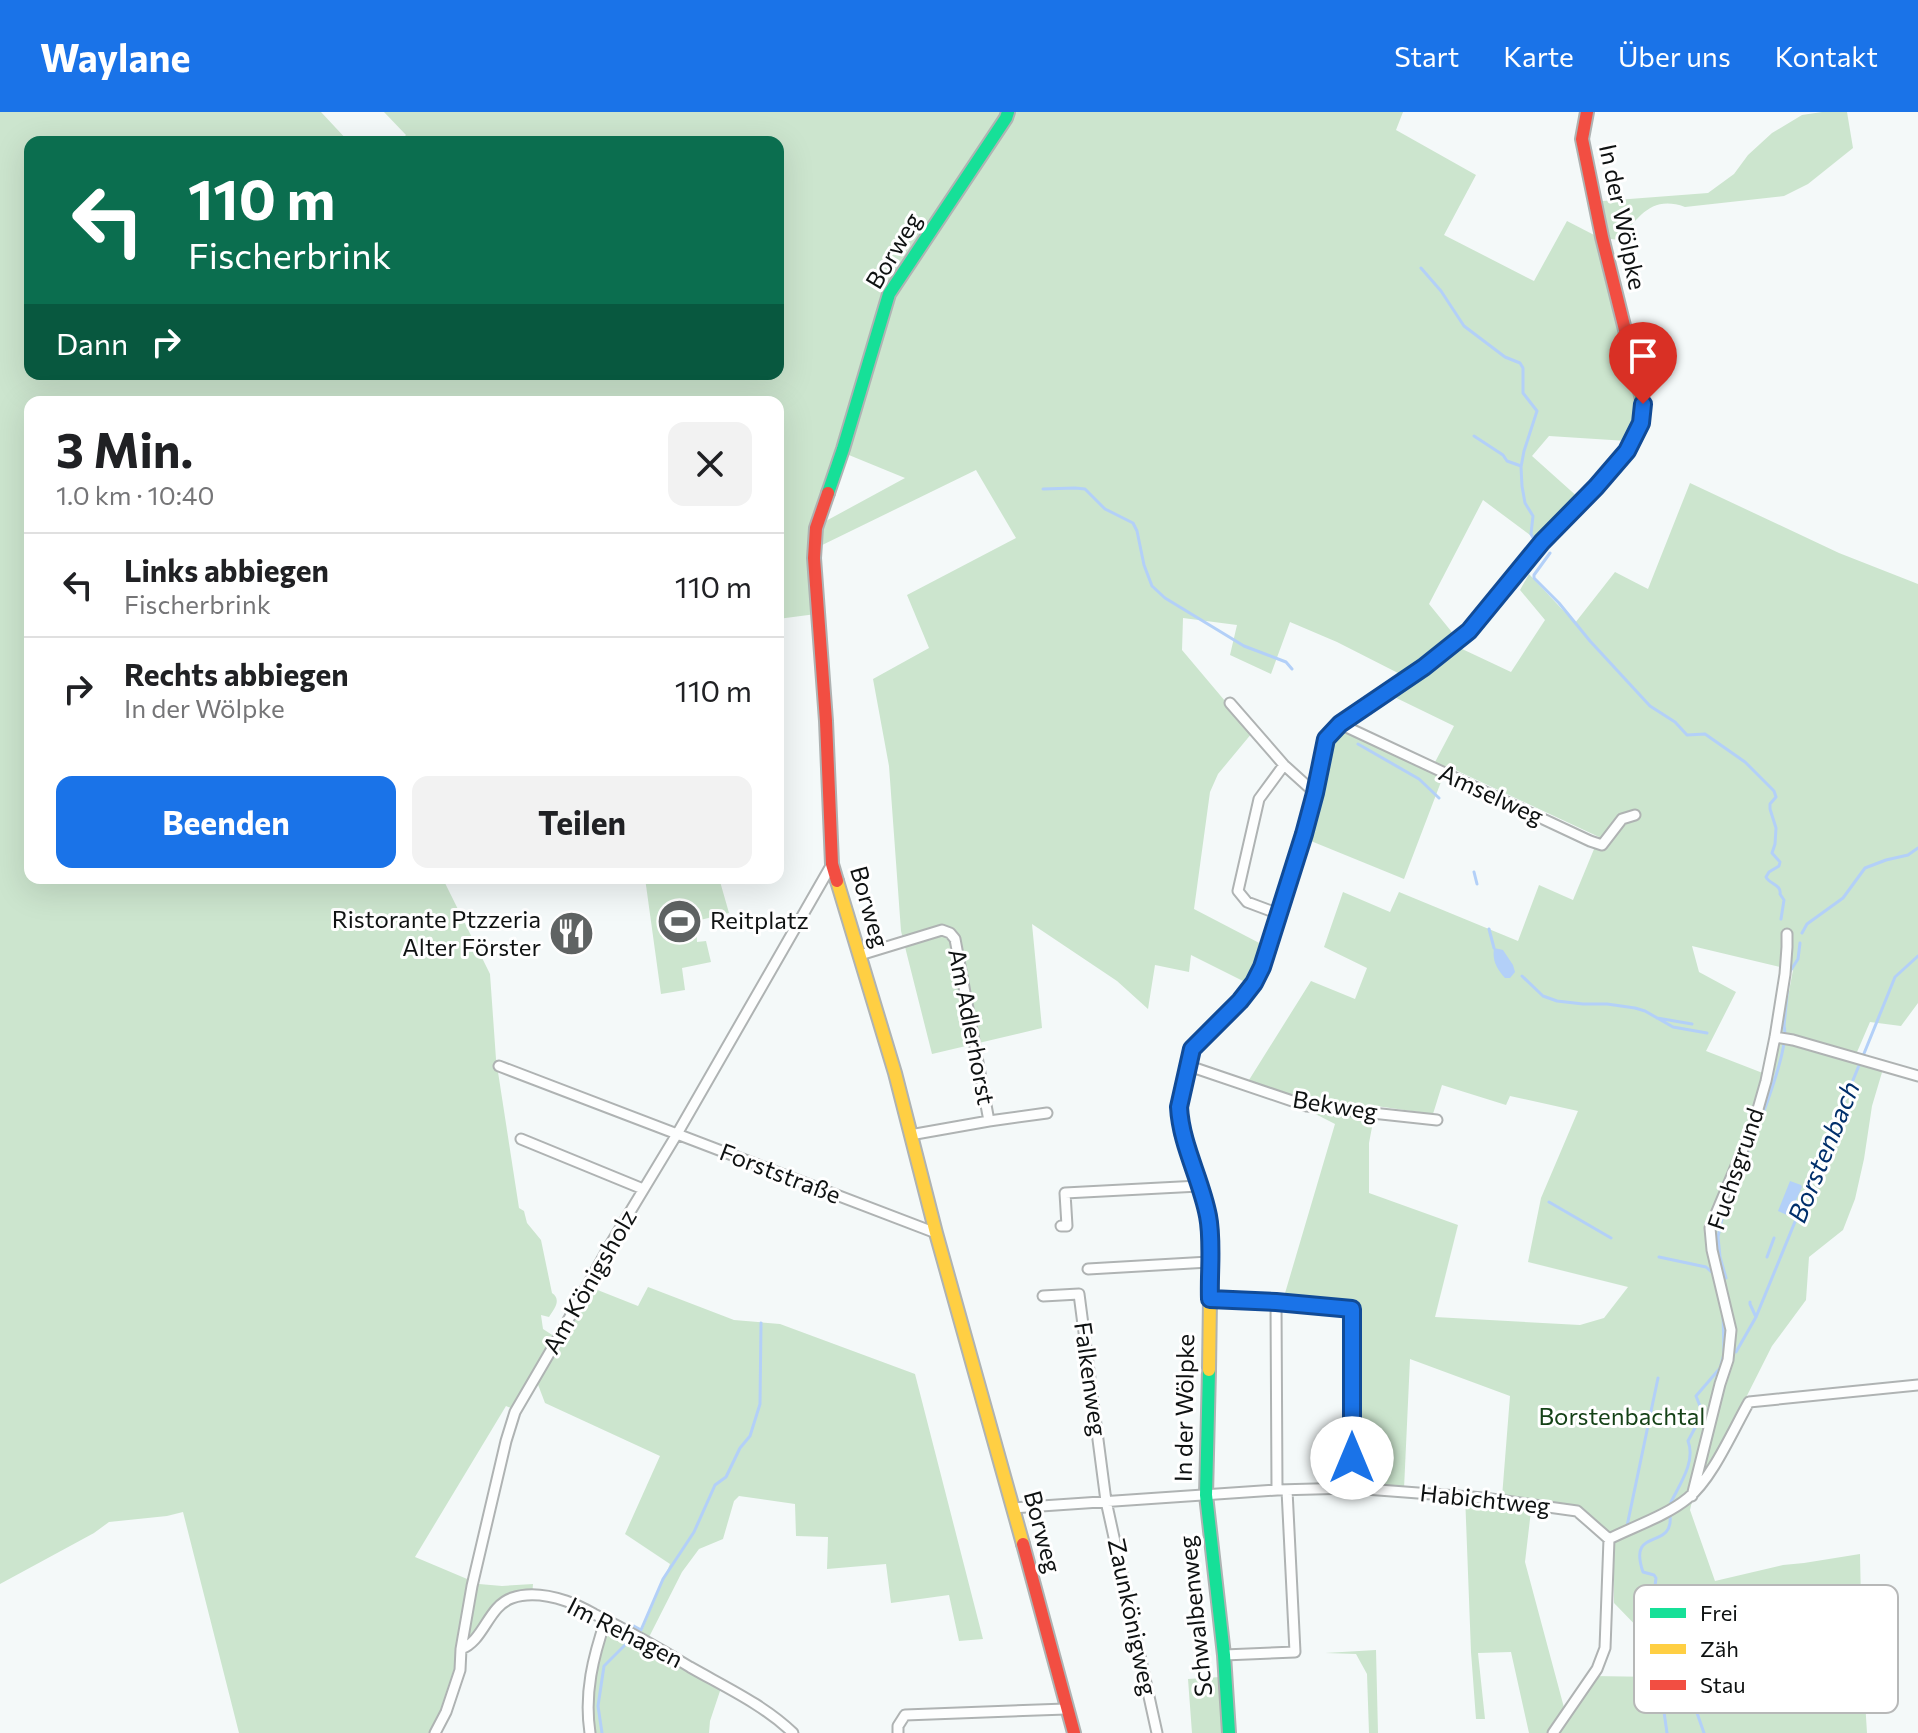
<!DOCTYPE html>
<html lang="de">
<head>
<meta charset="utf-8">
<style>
  :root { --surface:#fff; --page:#f2f2f2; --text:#202124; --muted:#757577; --line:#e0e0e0; --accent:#1a73e8 }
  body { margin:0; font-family:Commissioner,sans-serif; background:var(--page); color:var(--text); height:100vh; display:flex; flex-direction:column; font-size:30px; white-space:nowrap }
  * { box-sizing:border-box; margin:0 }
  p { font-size:26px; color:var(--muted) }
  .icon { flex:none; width:44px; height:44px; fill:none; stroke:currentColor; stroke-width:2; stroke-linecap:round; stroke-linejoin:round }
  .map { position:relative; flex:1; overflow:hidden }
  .side { position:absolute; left:24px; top:284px; width:760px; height:488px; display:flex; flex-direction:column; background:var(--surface); border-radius:16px; box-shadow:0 8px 32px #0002 }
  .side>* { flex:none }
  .top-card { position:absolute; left:24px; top:24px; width:760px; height:244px; border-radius:16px; box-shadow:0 8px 32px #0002; background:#0b6e4f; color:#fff; overflow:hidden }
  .pin { position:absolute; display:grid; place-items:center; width:68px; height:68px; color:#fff; margin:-82px -34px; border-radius:50% 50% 50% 0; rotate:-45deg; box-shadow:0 0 8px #0007 }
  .pin .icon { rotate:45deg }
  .me { position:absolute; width:88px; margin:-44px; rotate:0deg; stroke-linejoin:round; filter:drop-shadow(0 0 6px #0008) }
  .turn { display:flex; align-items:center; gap:28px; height:168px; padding:0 32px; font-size:36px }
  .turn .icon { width:104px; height:104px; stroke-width:2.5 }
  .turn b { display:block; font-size:56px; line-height:68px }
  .then { display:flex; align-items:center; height:76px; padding:0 32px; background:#0003; gap:16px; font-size:30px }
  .round { display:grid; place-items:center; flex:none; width:84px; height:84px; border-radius:16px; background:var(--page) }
  .headline { display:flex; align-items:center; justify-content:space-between; height:136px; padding:0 32px }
  h1 { font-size:48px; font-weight:700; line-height:60px }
  .primary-button { display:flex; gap:16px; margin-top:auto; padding:16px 32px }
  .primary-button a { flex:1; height:92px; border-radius:16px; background:var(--accent); color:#fff; font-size:32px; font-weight:700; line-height:92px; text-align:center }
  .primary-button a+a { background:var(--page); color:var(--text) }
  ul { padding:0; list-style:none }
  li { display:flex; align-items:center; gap:24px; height:104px; padding:0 32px; border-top:2px solid var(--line) }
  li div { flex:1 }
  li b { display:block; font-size:30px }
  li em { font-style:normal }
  header { display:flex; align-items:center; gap:48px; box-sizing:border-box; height:112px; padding:0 40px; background:var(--accent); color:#fff }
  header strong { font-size:38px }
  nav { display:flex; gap:44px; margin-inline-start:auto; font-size:28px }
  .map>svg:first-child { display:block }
  .green { fill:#cce5ce; fill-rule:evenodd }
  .water { fill:#b3d0f8 }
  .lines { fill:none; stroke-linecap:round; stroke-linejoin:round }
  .stream { stroke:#b3d0f8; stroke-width:3 }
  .street-casing { stroke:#afb3b3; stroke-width:13 }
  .fast-casing { stroke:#afb3b3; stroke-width:16 }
  .slow-casing { stroke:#afb3b3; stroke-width:16 }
  .jam-casing { stroke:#afb3b3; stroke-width:16 }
  .street { stroke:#fdfefe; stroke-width:9 }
  .fast { stroke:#16e098; stroke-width:12 }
  .slow { stroke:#ffcf43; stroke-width:12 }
  .jam { stroke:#f24e42; stroke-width:12 }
  .route-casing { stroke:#114b97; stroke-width:20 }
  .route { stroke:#1a73e8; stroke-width:14 }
  .labels { text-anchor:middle; stroke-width:6; stroke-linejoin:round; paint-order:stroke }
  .street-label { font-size:24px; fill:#0f1212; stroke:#fff }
  .poi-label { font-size:24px; fill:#0f1212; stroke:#fff; text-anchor:end }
  .park-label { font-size:24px; fill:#154217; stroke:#fff }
  .water-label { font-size:26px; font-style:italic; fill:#002f6b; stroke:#fff }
  .key { fill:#fff; stroke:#b7b8b8; stroke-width:2 }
  .key-label { font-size:22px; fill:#0f1212 }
</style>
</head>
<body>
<header>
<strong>Waylane</strong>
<nav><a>Start</a><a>Karte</a><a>Über uns</a><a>Kontakt</a></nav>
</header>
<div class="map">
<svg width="1918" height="1621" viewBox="0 0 1918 1621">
  <rect width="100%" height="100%" fill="#f4f9f9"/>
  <path class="green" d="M0,0H321L349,30H30V262H778V30H399L406,23L384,0H1403L1396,18L1476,63L1444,123L1534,169L1567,109L1598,125L1590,90L1708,81L1734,62L1748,43L1772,21L1802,3L1822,0H1847L1853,36L1808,72L1784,84L1685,95C1651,83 1639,105 1619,128L1604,126L1647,293L1627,329L1549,324L1532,344L1580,387L1538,429L1483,388L1429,492L1451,519L1460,536L1511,560L1545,508L1520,478L1529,462L1575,511L1615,460L1648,477L1690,371L1839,441L1918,472V891L1901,914L1870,910L1854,947L1883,957L1872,994L1864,1047L1855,1087L1843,1118L1809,1145L1806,1188L1772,1234L1713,1351L1694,1380L1690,1398L1715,1469L1783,1453L1804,1451L1860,1442L1862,1540L1867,1621H1529L1511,1540L1478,1541L1485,1607H1476L1471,1540L1465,1382L1502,1385L1510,1284L1410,1247L1404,1377L1357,1373L1355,1197L1283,1188L1335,1012L1249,968L1311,869L1355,887L1367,856L1324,835L1343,780L1390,800L1399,780L1518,829L1539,773L1573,788L1599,725L1447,654L1404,767L1306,727L1338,608L1434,652L1454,614L1384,580L1405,568L1398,561L1337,530L1290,510L1271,562L1230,543L1237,513L1183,506L1182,538L1252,621L1218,662L1210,680L1194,797L1267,835L1249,872L1191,843L1189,860L1155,853L1148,897L1117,869L1032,812L1042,916L932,942L901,819L889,654L873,567L929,536L907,483L1016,426L976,358L812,438L816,502L778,507V290H30V766H448L444,769L490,862L496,947L519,1096L524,1099L527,1111L541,1128L552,1181C562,1188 554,1197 549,1205L541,1203L543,1217L560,1228L590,1175L638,1194L648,1175L734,1208L780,1212L915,1262L983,1527L959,1529L949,1483L891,1491L886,1452L827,1457L828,1425L796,1424L795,1392L739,1384L734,1389L723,1427L699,1437L682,1460L646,1531L721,1576L710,1609L709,1621H589L586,1572L598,1504L638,1528L670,1452L625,1422L660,1344L545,1291L537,1270L520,1300L506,1294L415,1445L479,1472L502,1474L533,1472L532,1485L519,1488L503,1499L464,1545L438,1621H239L183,1400L167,1404L109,1410L94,1421L0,1472ZM844,341L905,366L824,410ZM1692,834L1793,858L1773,965L1706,939L1736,880L1699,860ZM1442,973L1506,993L1510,984L1578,999L1541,1086L1528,1150L1628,1175L1604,1206L1580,1213L1435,1205L1458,1113L1369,1081V1031L1376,994L1433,1002ZM1532,1390L1579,1395L1614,1428V1491L1647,1525L1657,1565L1593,1564L1566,1603L1525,1450Z
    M645,766H719L729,801L696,809L697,830L706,829L711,850L682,856L685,878L661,882Z
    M1376,1538L1378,1621H1369L1367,1562L1356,1542L1325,1541Z
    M1220,1565L1223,1621H1192L1188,1567Z"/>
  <path class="water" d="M1494,836L1503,838L1513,853L1515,860L1510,866H1505C1497,857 1492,849 1494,836Z
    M1790,1069L1801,1073L1802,1075L1789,1104L1778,1099Z"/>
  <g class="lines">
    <path class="stream" d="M1421,156L1441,179L1464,214L1505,245L1520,251L1523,256V281L1537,299L1524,339L1521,355L1522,374L1525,391L1533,404L1531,422L1535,429
      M1474,324L1503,343L1507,349L1521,354
      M1043,377L1075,376L1085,377L1105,397L1133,411L1137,419L1144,453L1152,474L1165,486L1244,534L1286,550L1292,557
      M1550,441L1534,463V466L1559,491L1590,529L1650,594L1675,610L1687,623L1705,622L1745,650L1774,679L1776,685L1770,692V697L1776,716L1775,732L1772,741L1780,750L1779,754L1769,760L1766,765C1769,772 1782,773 1780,782L1784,788L1781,807
      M1358,632L1419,667L1439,686
      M1474,760L1477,772
      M1489,817L1494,836
      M1802,821L1807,812L1843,786L1865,756L1886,748L1908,743L1918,736
      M1789,861L1798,847L1800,831
      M1522,864L1543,884L1557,889L1583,892H1607L1635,896L1645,899L1673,915L1707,921
      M1657,906L1692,912
      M1863,944L1895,865L1918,844
      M1737,1064C1749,1038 1791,939 1784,914L1788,872
      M1549,1090L1611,1126
      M1725,1093L1718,1125L1720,1145L1726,1166
      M1659,1145L1706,1155L1715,1163
      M1767,1145L1774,1126
      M1750,1190V1192L1756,1205
      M1736,1240L1756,1205L1860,951
      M1721,1253L1724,1242L1723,1201
      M1671,1390C1680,1372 1696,1349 1688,1329L1696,1314L1704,1304L1696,1284L1721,1255
      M1627,1414L1658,1266
      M632,1513L641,1518L663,1467L694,1420L715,1373L726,1365L740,1336L750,1324L760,1292L761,1211
      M1689,1578L1704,1621
      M602,1621L598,1594L604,1554L627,1531
      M1667,1621L1664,1600L1676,1588L1678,1565C1673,1558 1668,1553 1673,1543L1669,1537C1670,1522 1668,1525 1659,1515L1662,1502L1657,1499V1490L1648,1485L1647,1482L1655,1474L1656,1466L1654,1463L1643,1460C1627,1413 1674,1440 1670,1403"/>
    <defs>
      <path id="street" d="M1230,591L1284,653L1315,681
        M1340,612L1590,729L1602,733L1622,707L1635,703
        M1279,802L1247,790L1238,779L1259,687L1284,653
        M860,843L942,818L950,821L955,827L989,1009L910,1023
        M1775,925L1793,928L1918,964
        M499,954L936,1121
        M1189,954L1307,994L1437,1008
        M989,1009L1047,1001
        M521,1027L643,1077
        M1061,1114H1067L1065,1081L1199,1074
        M1088,1157L1209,1150
        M1043,1184L1079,1182L1106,1389L1157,1621
        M1210,1187L1276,1190L1352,1197V1376
        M1276,1190L1277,1378
        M1692,1384L1720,1272L1728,1248L1731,1218L1712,1138L1710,1116L1754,1011L1766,969L1775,925L1785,862L1787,835V822
        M1013,1396L1277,1378L1352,1376L1484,1386L1577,1399L1609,1427
        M1609,1427C1635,1414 1666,1404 1688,1386C1712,1367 1733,1318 1749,1290L1918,1273
        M461,1537C484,1529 488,1494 512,1486C529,1480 548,1483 566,1489C575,1492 585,1497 594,1502C627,1518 659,1536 690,1555C725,1575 764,1593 793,1621
        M1224,1543L1295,1540L1287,1378
        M435,1621L446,1600L460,1558L461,1537L472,1474L506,1329L515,1300L557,1228L610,1133L677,1022L832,752
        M590,1621C584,1581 593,1545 606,1507
        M898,1621V1614L905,1603L1066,1597
        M1553,1621L1597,1557L1605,1536L1609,1427"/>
      <path id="fast" d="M828,381L843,337L889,182L1006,6L1008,0
        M1290,765L1315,681L1326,627L1340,612L1424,555L1469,519L1542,430L1596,375L1627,339L1641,311L1643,292L1632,246
        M1209,1258L1206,1383L1224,1543L1229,1621"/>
      <path id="slow" d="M837,769L895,961L936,1121L1023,1432
        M1209,1258L1210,1187L1208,1106L1198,1067L1181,1021L1179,995L1192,937L1240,889L1254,871L1269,838L1290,765"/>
      <path id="jam" d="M1587,0L1582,27L1602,125L1632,246
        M828,381L816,416L814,446L826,609L832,752L837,769
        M1023,1432L1074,1621"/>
    </defs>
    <use href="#street" class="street-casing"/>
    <use href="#fast" class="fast-casing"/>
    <use href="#slow" class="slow-casing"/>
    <use href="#jam" class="jam-casing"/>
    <use href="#street" class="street"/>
    <use href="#fast" class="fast"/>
    <use href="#slow" class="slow"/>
    <use href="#jam" class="jam"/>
  </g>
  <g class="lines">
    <defs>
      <path id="route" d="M1352,1346V1197L1276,1190L1210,1187C1209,1161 1213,1129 1208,1104C1201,1067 1181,1033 1179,995L1192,937L1240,889L1254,871L1262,855L1304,722L1315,681L1326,627L1340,612L1424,555L1469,519L1542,430L1596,375L1627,339L1641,311L1643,292"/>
    </defs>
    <use href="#route" class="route-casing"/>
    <use href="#route" class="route"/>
  </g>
  <defs>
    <symbol id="stadium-disc" viewBox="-11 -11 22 22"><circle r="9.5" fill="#5f6363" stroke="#fff"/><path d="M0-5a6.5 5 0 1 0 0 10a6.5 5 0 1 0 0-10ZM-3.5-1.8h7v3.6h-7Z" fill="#fff"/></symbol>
    <symbol id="restaurant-disc" viewBox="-11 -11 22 22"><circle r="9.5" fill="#5f6363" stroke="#fff"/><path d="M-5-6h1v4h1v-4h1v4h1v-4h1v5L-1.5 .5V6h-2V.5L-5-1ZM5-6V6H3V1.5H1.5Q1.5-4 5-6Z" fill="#fff"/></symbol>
  </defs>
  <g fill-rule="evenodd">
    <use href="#stadium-disc" x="654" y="784" width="51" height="51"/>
    <use href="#restaurant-disc" x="546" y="796" width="51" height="51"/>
  </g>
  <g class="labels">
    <g class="street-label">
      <text transform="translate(1622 105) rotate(78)" y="8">In der Wölpke</text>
      <text transform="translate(894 139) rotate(-59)" y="8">Borweg</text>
      <text transform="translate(1491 683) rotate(25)" y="8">Amselweg</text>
      <text transform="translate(869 795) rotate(74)" y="8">Borweg</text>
      <text transform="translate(971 915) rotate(79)" y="8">Am Adlerhorst</text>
      <text transform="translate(1335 994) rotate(9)" y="8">Bekweg</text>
      <text transform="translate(1736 1057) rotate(-71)" y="8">Fuchsgrund</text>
      <text transform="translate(780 1062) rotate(21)" y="8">Forststraße</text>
      <text transform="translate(590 1170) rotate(-60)" y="8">Am Königsholz</text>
      <text transform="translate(1090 1267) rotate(82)" y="8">Falkenweg</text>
      <text transform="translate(1185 1296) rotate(-89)" y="8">In der Wölpke</text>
      <text transform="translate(1485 1388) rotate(6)" y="8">Habichtweg</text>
      <text transform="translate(1042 1420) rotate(75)" y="8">Borweg</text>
      <text transform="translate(1196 1504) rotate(-96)" y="8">Schwalbenweg</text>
      <text transform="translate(1132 1505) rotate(78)" y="8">Zaunkönigweg</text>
      <text transform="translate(625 1521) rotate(27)" y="8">Im Rehagen</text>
    </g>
    <g class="poi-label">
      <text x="541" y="816">Ristorante Ptzzeria<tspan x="541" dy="28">Alter Förster</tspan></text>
      <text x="710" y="817" text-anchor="start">Reitplatz</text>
    </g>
    <g class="park-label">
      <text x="1622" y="1313">Borstenbachtal</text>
    </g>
    <g class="water-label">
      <text transform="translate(1824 1040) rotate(-68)" y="9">Borstenbach</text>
    </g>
  </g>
  <rect x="1634" y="1473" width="264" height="128" rx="12" class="key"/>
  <rect x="1650" y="1496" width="36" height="10" fill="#16e098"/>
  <rect x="1650" y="1532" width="36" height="10" fill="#ffcf43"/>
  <rect x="1650" y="1568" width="36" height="10" fill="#f24e42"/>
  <g class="key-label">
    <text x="1700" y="1509">Frei</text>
    <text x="1700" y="1545">Zäh</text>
    <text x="1700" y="1581">Stau</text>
  </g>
</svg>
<div class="pin" style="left:1643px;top:292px;background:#d93025"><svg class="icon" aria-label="arrive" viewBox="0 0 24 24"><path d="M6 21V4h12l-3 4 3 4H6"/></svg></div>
<svg class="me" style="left:1352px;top:1346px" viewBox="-20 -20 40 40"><circle r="19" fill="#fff"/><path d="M0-13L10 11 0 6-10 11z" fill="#1a73e8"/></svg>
<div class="top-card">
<div class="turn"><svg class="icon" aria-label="left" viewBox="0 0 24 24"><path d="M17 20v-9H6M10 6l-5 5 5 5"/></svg><div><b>110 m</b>Fischerbrink</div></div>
<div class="then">Dann<svg class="icon" aria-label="right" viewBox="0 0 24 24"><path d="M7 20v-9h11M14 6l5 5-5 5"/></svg></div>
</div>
<section class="side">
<div class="headline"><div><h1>3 Min.</h1><p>1.0 km · 10:40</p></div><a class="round"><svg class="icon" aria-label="close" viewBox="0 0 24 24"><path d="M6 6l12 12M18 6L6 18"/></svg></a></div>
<ul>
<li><svg class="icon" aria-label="left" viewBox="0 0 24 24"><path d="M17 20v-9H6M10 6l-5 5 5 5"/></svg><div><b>Links abbiegen</b><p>Fischerbrink</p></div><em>110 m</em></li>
<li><svg class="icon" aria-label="right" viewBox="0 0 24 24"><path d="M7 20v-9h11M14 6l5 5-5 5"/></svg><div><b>Rechts abbiegen</b><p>In der Wölpke</p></div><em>110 m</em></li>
</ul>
<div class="primary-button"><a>Beenden</a><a>Teilen</a></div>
</section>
</div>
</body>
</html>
